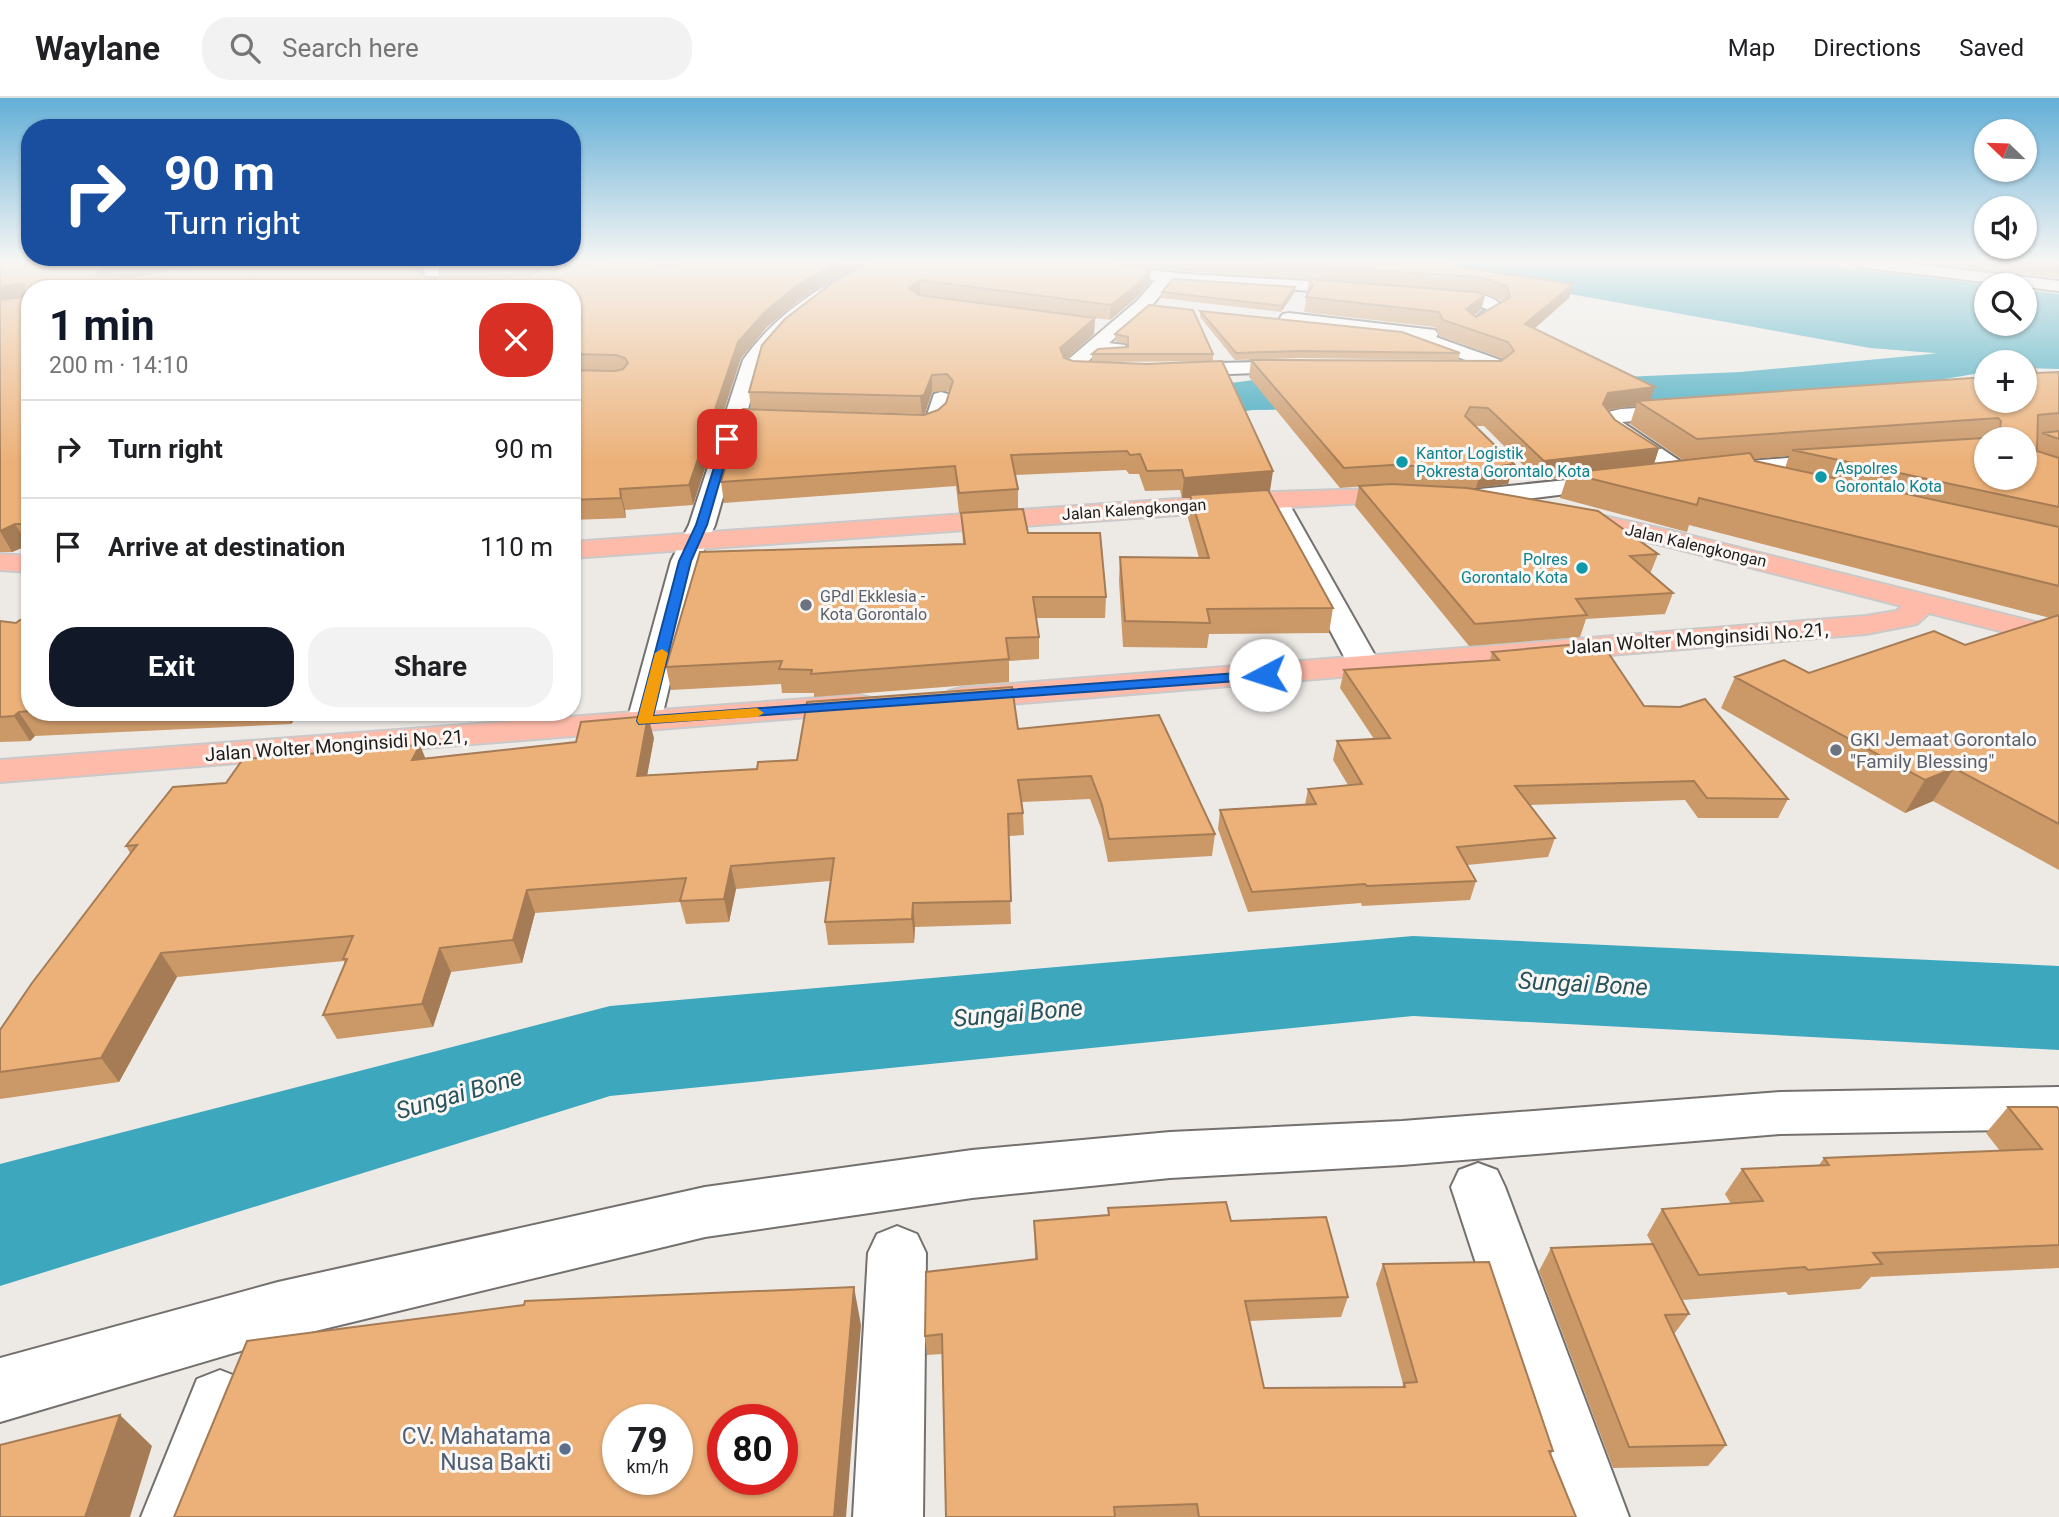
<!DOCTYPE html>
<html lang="en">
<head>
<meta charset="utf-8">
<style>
  :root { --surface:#fff; --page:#f2f2f2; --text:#202124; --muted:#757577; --line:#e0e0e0; --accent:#111827 }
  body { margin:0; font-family:Roboto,sans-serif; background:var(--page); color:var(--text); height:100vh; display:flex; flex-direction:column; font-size:26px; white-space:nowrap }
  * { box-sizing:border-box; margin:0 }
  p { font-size:23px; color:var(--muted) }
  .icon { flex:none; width:38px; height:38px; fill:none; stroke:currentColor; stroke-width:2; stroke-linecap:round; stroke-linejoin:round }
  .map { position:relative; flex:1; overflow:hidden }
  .side { position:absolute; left:21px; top:182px; width:560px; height:441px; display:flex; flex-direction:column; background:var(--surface); border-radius:28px; box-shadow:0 2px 5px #0004 }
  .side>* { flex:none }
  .top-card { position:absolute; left:21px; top:21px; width:560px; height:147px; border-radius:28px; box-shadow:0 2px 5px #0004; background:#1a4fa0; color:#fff; overflow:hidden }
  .needle { width:46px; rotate:293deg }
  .buttons { position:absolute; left:1974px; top:21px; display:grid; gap:14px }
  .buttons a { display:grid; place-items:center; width:63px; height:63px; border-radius:50%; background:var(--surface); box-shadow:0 2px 5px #0004; font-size:35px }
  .speed { position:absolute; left:602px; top:1306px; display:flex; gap:14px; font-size:35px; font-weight:700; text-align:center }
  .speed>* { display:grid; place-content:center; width:91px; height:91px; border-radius:50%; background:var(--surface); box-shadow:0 2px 5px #0004; line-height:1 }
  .speed small { font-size:18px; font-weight:400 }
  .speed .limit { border:10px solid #d22; background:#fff; color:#111 }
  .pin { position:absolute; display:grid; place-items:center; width:60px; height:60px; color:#fff; margin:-30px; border-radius:14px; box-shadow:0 4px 10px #0006 }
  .me { position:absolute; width:77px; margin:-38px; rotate:265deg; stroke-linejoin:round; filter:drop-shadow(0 0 5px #0008) }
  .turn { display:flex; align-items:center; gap:24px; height:147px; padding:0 28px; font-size:32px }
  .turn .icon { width:91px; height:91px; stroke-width:2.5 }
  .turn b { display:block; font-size:49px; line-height:60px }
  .round { display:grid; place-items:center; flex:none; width:74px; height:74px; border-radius:28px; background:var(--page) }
  .headline { display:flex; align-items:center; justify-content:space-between; height:119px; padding:0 28px }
  h1 { font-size:42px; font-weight:700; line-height:52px; color:var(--accent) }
  .cta { display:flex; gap:14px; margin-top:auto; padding:14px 28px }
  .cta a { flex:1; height:80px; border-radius:28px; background:var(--accent); color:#fff; font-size:28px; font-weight:700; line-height:80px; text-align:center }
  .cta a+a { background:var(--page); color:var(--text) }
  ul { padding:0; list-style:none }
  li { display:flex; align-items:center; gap:21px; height:98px; padding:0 28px; border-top:2px solid var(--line) }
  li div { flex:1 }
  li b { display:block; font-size:26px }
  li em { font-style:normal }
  header { display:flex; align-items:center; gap:42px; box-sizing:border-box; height:98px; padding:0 35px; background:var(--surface); border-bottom:2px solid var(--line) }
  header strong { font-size:33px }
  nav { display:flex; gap:38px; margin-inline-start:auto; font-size:24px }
  .search { width:490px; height:63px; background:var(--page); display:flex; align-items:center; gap:18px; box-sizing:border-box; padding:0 24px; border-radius:28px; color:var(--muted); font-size:26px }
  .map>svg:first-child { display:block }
  .water { fill:#3da7be }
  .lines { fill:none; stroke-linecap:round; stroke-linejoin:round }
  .river { fill:#3da7be; fill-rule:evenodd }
  .minor-casing { stroke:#73706d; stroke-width:4 }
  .trunk-casing { stroke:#c9c9c9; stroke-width:4 }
  .minor { fill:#fff; fill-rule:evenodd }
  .trunk { fill:#febbaa; fill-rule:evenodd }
  .wall { fill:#cb9868; fill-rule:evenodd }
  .shaded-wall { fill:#a57c55 }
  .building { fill:#ecb179; stroke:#a57c55; stroke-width:2; fill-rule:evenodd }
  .route { fill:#1a73e8; stroke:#114b97; stroke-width:2 }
  .slow { fill:#f59e0b }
  .culture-dot { fill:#0f9aa8; stroke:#fbf7f4; stroke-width:2.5 }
  .worship-dot { fill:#6b7280; stroke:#fbf7f4; stroke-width:2.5 }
  .service-dot { fill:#5c6f8a; stroke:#fbf7f4; stroke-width:2.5 }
  .labels { text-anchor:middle; stroke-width:6; stroke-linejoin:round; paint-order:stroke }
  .far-culture-label { font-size:16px; fill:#0d838f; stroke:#fbf7f4; text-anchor:start }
  .far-street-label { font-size:16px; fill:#1e1d1c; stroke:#fbf7f4 }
  .far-worship-label { font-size:16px; fill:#5b616d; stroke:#fbf7f4; text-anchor:start }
  .street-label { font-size:19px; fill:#1e1d1c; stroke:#fbf7f4 }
  .worship-label { font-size:19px; fill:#5b616d; stroke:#fbf7f4; text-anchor:start }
  .near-service-label { font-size:23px; fill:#4e5e75; stroke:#fbf7f4; text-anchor:end }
  .near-water-label { font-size:24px; font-style:italic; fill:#26535d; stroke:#fbf7f4 }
</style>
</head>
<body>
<header>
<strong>Waylane</strong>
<div class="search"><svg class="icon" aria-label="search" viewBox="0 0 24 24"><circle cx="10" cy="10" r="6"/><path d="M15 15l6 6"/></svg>Search here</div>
<nav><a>Map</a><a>Directions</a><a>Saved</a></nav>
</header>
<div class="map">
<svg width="2059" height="1419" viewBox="0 0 2059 1419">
  <rect width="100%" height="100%" fill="#edeae6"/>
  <path class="water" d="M1398,165H1805L1990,187H1986V226H2025V192L2059,196V271L2025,270V264H1986V270L1952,261L1947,256L1870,250Z"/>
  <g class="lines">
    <path class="river" d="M2059,226V252L2019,264H1986V274L1921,285L1740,302L1529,313L1512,308L1505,298L1512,288L1529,283L1740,274L1921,257L1964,252Z
      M1389,280L1406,285L1413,295L1406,305L1389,310L1253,312L1114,331L1096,327L1089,316L1096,305L1114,301L1253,282Z
      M1413,838L2059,868V952L1413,918L610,998L0,1188V1066L610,908Z"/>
    <defs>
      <path id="minor" d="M424,165H439V181L476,180L484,185L476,190L425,189Z
        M870,165H888L816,208L785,235L762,262L715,427L699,463L661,623L656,630L644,633L632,630L627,623L671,463L689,427L743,262C775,217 820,187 870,165Z
        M1043,165H1085L1187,176L1359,186L1367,191L1359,196L1171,184L1150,210L1109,245L1125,247L1127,251L1125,255H1097L1085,266L1118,269L1121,273L1118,277C1102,281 1072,282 1061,269L1064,265L1138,202L1155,182L1050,169Z
        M1853,165H1904L2059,183V193L1860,169Z
        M1433,192C1454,194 1494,191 1505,212L1480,231H1468L1465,227L1487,211L1473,206L1427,200L1425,197L1427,194Z
        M1289,215L1435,232L1438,236L1436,239L1503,263L1507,270C1496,282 1470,281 1455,277L1452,273L1455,269L1479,267L1401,238L1283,224L1280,220L1283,216Z
        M1304,263L1314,269L1311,273L1172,278L1162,272L1172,266Z
        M941,294L948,296L951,300L945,326C927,333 908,334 889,330L886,325L889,320L927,317L934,296Z
        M1686,307L1694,308L1697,313L1694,318L1622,324L1692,371L1695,376L1692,381L1683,383L1674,381L1611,338L1600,325L1603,315L1621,311Z
        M1837,356L1845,358L1849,363L1845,368L1723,379L1715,377L1711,372L1715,367L1723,365Z
        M1614,377L1623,379L1626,384L1623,389L1470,408L1461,405L1457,400L1461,395L1470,392Z
        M1274,394L1283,397L1287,402L1381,568L1376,575L1365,578L1354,575L1349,568L1261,402L1265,397Z
        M2059,989V1031L1780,1036L1402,1067L1170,1080L972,1100L705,1139L278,1242L0,1324V1260L278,1184L705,1089L972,1052L1170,1034L1402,1023L1780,994Z
        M1478,1065L1497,1072L1505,1089L1629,1419H1559L1451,1089L1459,1072Z
        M897,1128L917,1136L926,1155L923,1419H853L868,1155L877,1136Z
        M220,1272L243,1281L252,1304L211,1419H141L197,1281Z"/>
      <path id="trunk" d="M1408,390L1417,392L1420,397L1417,402L1274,410L572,460V444L1274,394Z
        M1572,411L1672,433L2059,530V548L1929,515L1917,526L1866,536L961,610L949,607L944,600L949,593L961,590L1866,518L1896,513L1902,508L1670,449L1563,424L1559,419L1563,414Z
        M0,456L30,458V474L0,472Z
        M859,597L871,600L876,607L871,614L0,684V662Z"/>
    </defs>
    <use href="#minor" class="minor-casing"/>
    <use href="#trunk" class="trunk-casing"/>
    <use href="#minor" class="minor"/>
    <use href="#trunk" class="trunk"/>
  </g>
  <path class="wall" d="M0,165H422L421,175L425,179L530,177L442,178L438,165H558L570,168L664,169L666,168L656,165H865L832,181L798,203L767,229L741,260L693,407L625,412L626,420L572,422V191H30V447L12,454H0Z
    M867,165H1447L1465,168L1464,170L1573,186L1569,200L1534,231L1651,302L2059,274V772L1933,703L1905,715L1721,610L1735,579L1809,575L1965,547L2050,520L1689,427L1687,434L1560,400L1567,379L1538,382L1484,328H1475L1514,366L1508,386L1476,390H1468L1658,456L1650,476L1673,495L1665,516L1586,521L1580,539L1469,548L1355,408L1359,388L1389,386L1340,390L1249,279L1251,262L1501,263L1504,261L1440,238L1435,229L1304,214L1309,182L1187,173L1107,165L1150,184L1136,200L1110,222L920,196L1095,220L1094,236L1067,261L1073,263H1092V256L1127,249V246L1115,243V236L1213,256V263L1097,264L1270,393H1268L1333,510L1329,535L1209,536L1207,550L1123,549L1119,483L1120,459L1199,460L1188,420L1190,400H1182L1180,392L1145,393L1139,376H1129L1126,372L1015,377L1018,391V411L959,415L956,388L724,405L721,384L924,317L938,312L946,305L949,295L948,293L932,294L925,315L922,316L751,311L749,294ZM1476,193L1503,203L1476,219L1474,217L1481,212L1485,197ZM1636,308L1630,326L1683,362L1654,366L1659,350L1615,322L1608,312ZM1789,358L1785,370L1755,363L1753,361Z
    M1921,165H2059V180Z
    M1295,189L1294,195L1281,214L1161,200L1162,194Z
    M1200,213L1460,255L1458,262L1298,260L1235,262L1200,219Z
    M961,415L1028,435L1106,499L1105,520H1036L1039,539V561L1009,563V584L814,599V595H782L781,586L671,592L666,569L963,446Z
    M30,521V614H300L291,626L35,638L30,643L0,644V523L16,525Z
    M1492,554L1644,608L1788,701L1778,720H1698L1685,702L1529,707L1555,740L1548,759L1467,767L1476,783L1470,802L1362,808L1361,805L1248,814L1218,731L1220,712L1305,707L1308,691L1348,687L1333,662L1337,643L1374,641L1340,590L1344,572L1490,562Z
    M1018,631L1215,736L1212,758L1108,764L1101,730L1090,701L1022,704L1023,715L1024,737L1008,738L1011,826L915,829L914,845L828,847L825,824L830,783L736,791L729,824L686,826L680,804L535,815L522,865L451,874L433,929L337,941L323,917L345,866L344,863L177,879L119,984L0,1001V974L130,755L126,748L226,685L425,660L654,640L647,677L757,671L797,662Z
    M2008,1009L2059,1011V1170L1871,1179L1860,1191L1788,1197L1786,1194L1683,1202L1670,1178L1689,1216L1674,1236L1726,1347L1708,1368L1613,1370L1539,1173L1551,1150L1652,1146L1647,1137L1662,1111L1731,1106L1725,1096L1742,1071L1819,1067L1824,1060L2000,1053L1986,1035Z
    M1108,1110L1231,1123L1348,1199L1341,1219L1249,1223L1264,1290L1402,1289L1403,1286L1376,1186L1383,1166L1553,1353L1551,1356L1576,1419H946L942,1256L927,1257L925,1238L1035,1161L1034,1123L1108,1117Z"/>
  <path class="shaded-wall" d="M132,165H212L113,183L96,178L97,175L106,169Z
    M416,165H422L420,186L416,172Z
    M574,165H608L574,166Z
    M666,165H687L666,168Z
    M836,165H865L832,181L798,203L767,229L741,260L693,407L689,387L738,244L765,214L796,188Z
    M1151,170L1150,184L1136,200L1110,222L1111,207Z
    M920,182V196L910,205L909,190Z
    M24,185L30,200L0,204V189Z
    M1573,186L1569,200L1521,242L1525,226Z
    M1295,189L1294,195L1281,214L1282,208Z
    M1485,197L1481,212L1462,226L1466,211Z
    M572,214H576L579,229L572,231Z
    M1095,220L1094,236L1059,267L1060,250Z
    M932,277V294L925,315L922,316L920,298Z
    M1655,289L1649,306L1637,303L1636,308L1602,312L1603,306L1608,295Z
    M1659,350L1653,369L1568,375L1567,379L1538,382L1544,363Z
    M1514,366L1508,386L1476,390L1481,371Z
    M1273,373L1270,393L1191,399L1190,397V400H1182L1184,380Z
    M620,391L625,412L626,420L621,400Z
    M15,426L28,447L12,454L0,433Z
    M19,614L35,638L30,643L14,618Z
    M285,614H300L291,626Z
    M648,618L654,640L643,700L637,678Z
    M420,647L429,669L412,662Z
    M1954,670L1933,703L1905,715L1925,682Z
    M731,768L736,791L729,824L724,801Z
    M527,792L535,815L522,865L513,842Z
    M913,805L915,829L914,845L912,821Z
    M440,850L451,874L433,929L422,906Z
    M161,855L177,879L119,984L101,960Z
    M854,1189L861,1227L846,1419H834Z
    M120,1317L152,1348L130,1419H85Z"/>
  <path class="building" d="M0,165H132L106,169L97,175L96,178L132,179L206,165H416V172L425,179L528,178L539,172L530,165H558L570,168L613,165H647L664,169L685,165H836L796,188L765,214L738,244L689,387L620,391L621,400L572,402V272L615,273L623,271L628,265L625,260L616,257L572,256V227H576L581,220L576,214H572V191H30V426H15L0,433V202L24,199V185L0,189Z
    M867,165H1106L1151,170L1137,186L1111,207L920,182L909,190L919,197L1095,220L1060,250L1064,260L1073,263L1146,266L1222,263L1273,373L1184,380L1182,372L1147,373L1140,356L1130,357L1127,353L1011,357L1018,391L959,395L955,368L721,384L743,311L924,317L938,312L946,305L953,283L947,276L932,277L924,297L920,298L749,294L762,247L785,221L833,184Z
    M1263,165H1447L1465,168L1461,169L1573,186L1525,226L1655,289L1608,295L1603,306L1615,322L1659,350L1544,363L1488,310L1470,309L1465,318L1514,366L1481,371L1392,367L1344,370L1251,262L1501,263L1514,253L1508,244L1443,222L1439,214L1306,199L1313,187L1309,181L1476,194L1485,197L1466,211L1476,219L1510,199L1507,188L1479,179Z
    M1985,165H2059V173Z
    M1173,181L1295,189L1282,208L1162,194Z
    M1149,207L1193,212L1213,256H1092L1098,251L1128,249V239L1115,236Z
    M1200,213L1402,234L1460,255L1299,253L1236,255Z
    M2034,269L2037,275L2059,274V315L2038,317L2037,353L2059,360V409L1792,352L1999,339L2001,323L1998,320L1697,341L1637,303L1986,279V303H2025V270ZM1986,341H2025V380H1986Z
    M2059,333V341L2042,335Z
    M1750,355L1755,363L2059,429V488L1699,400L1697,407L1568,375Z
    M1392,386L1467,390L1598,413L1658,456L1630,458L1673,495L1576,501L1587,517L1475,526L1359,388Z
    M1268,392L1333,510L1207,511L1210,525L1125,523L1120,459L1209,460L1190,397Z
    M1023,411L1028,435H1100L1106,499H1033L1039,539L1006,540L1009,561L811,576L812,572L779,571L782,563L666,569L700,454L965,446L961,415Z
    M2059,517V726L1954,670L1925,682L1735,579L1784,562L1809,575L1934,533L1965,547Z
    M30,521V613L19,614L14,618L0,619V523L16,525L20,522Z
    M1601,544L1644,608L1680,609L1705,601L1788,701L1707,700L1694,683L1515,688L1555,740L1457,749L1476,783L1367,788L1365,786L1252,794L1220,712L1316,706L1308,691L1362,686L1337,643L1390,640L1344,572L1499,562L1492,554Z
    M1012,589L1018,631L1159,617L1215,736L1109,741L1102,707L1091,678L1018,682L1023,715L1008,716L1011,803L913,805L912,821L825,824L834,760L731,768L724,801L680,803L686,780L527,792L513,842L440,850L422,906L323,917L347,861H343L353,838L161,855L101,960L0,974V932L32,885L137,747L126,748L173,689L226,685L243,661L420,647L412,662L576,644L581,624L648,618L637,678L757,671L758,664L797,662L807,604Z
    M2008,1009H2057L2059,1011V1147L1873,1155L1882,1166L1808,1172L1805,1169L1699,1177L1662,1111L1763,1103L1742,1071L1829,1067L1824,1060L2042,1051Z
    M1226,1104L1231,1123L1326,1119L1348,1199L1245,1203L1264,1290L1405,1289L1404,1285L1417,1284L1383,1166L1489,1164L1553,1353H1549L1576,1419H1199L1197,1406L1114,1409L1115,1419H946L942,1236L925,1238L926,1174L1037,1161L1034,1123L1109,1117L1108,1110Z
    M1653,1146L1689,1216L1665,1217L1726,1347L1629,1349L1551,1150Z
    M854,1189L834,1419H174L247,1243L524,1207L525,1203ZM618,1321H677V1381H618ZM723,1321H782V1381H723Z
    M120,1317L85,1419H0V1347Z"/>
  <linearGradient id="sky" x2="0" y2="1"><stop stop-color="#63afd7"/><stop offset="0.45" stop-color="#f7f6f4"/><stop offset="1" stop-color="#f7f6f4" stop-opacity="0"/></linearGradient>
  <rect width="2059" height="363" fill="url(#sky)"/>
  <path class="route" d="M727,338L732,341L707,427L691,463L653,618L1265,573L1271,577L1265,581L639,626L637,623L679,463L696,427L723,341Z"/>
  <path class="slow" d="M662,551L668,555L653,618L757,610L764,615L757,619L639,626L637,623L655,555Z"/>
  <g class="culture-dot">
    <circle cx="1402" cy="364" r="7"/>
    <circle cx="1821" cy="379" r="7"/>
    <circle cx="1582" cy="470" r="7"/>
  </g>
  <g class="worship-dot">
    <circle cx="806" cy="507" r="7"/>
    <circle cx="1836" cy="652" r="7"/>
  </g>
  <circle class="service-dot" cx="565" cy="1351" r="7"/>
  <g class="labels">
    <g class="far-culture-label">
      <text x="1416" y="361">Kantor Logistik<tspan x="1416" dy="18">Pokresta Gorontalo Kota</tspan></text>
      <text x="1835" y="376">Aspolres<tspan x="1835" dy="18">Gorontalo Kota</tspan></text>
      <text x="1568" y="467" text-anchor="end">Polres<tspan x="1568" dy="18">Gorontalo Kota</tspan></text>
    </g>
    <g class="far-street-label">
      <text transform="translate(1134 411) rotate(-4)" y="6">Jalan Kalengkongan</text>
      <text transform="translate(1696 447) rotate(13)" y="6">Jalan Kalengkongan</text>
    </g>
    <g class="far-worship-label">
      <text x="820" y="504">GPdI Ekklesia -<tspan x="820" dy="18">Kota Gorontalo</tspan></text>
    </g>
    <g class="street-label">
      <text transform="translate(1697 540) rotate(-4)" y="7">Jalan Wolter Monginsidi No.21,</text>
      <text transform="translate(336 647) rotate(-4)" y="7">Jalan Wolter Monginsidi No.21,</text>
    </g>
    <g class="worship-label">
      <text x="1850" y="648">GKI Jemaat Gorontalo<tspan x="1850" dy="22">"Family Blessing"</tspan></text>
    </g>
    <g class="near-service-label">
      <text x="551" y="1346">CV. Mahatama<tspan x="551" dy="26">Nusa Bakti</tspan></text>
    </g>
    <g class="near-water-label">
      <text transform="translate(1583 886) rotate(3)" y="8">Sungai Bone</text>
      <text transform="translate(1018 915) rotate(-5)" y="8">Sungai Bone</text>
      <text transform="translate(459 996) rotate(-16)" y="8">Sungai Bone</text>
    </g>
  </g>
</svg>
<div class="buttons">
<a><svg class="needle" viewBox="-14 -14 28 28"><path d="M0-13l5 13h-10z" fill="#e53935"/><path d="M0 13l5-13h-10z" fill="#757577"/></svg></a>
<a><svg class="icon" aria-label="sound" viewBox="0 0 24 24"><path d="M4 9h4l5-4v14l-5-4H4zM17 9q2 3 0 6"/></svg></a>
<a><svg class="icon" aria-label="search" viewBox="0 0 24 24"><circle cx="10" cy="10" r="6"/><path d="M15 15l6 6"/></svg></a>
<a>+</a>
<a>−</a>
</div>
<div class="speed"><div>79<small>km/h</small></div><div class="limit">80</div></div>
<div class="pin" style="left:727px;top:341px;background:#d93025"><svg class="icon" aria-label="arrive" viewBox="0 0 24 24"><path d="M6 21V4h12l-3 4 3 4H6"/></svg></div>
<svg class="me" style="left:1265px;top:577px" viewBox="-20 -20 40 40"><circle r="19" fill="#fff"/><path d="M0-13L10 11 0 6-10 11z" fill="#1a73e8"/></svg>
<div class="top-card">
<div class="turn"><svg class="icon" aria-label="right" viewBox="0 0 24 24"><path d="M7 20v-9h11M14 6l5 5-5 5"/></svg><div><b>90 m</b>Turn right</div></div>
</div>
<section class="side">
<div class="headline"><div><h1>1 min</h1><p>200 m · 14:10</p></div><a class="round" style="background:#d93025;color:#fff"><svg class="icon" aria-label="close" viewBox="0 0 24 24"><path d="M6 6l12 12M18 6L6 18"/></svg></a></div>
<ul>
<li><svg class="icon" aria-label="right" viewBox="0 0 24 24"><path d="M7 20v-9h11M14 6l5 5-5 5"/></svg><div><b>Turn right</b></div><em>90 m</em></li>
<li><svg class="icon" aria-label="arrive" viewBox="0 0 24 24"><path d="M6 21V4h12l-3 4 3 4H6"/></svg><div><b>Arrive at destination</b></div><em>110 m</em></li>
</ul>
<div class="cta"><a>Exit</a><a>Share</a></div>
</section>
</div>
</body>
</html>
